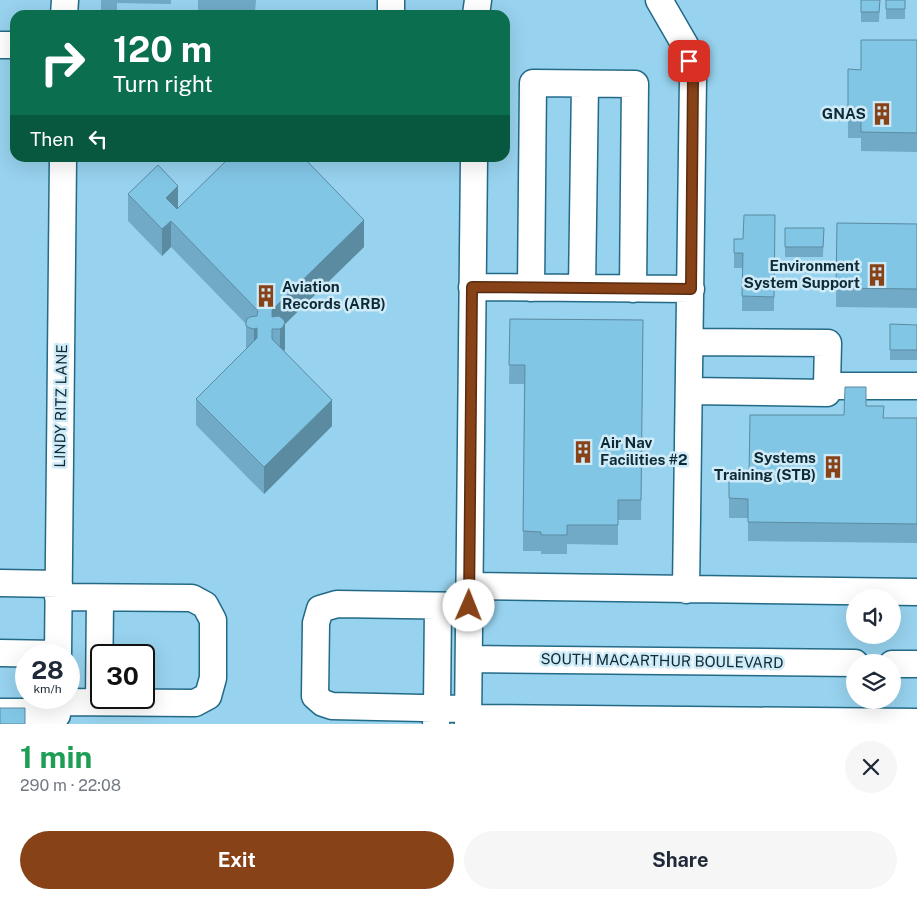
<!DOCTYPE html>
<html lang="en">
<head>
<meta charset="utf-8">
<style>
  :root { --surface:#fff; --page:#f6f6f7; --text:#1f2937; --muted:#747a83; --accent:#874217 }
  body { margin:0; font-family:"Public Sans",sans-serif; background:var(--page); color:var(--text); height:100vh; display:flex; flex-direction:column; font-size:19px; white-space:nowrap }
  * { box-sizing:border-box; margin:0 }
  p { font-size:16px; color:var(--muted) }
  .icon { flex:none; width:28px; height:28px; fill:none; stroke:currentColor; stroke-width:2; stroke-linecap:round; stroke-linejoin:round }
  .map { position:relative; height:724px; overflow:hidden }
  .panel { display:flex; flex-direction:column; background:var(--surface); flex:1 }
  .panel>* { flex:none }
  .banner { position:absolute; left:10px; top:10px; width:500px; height:152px; border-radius:15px; box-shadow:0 5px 20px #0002; background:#0b6e4f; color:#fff; overflow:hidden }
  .tools { position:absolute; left:846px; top:589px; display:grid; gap:10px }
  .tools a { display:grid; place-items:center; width:55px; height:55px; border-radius:50%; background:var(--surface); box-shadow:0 5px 20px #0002; font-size:25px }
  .speed { position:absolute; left:15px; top:644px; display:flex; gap:10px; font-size:25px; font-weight:700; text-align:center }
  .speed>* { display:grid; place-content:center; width:65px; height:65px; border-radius:50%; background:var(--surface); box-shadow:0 5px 20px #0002; line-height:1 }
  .speed small { font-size:12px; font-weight:400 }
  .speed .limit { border:2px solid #111; border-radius:8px; background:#fff; color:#111 }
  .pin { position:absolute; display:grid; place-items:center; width:42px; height:42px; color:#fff; margin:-21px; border-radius:10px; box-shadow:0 2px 8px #0006 }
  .me { position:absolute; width:55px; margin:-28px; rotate:1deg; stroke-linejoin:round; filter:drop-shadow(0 0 4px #0008) }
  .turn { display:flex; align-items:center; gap:18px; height:105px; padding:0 20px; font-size:22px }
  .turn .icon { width:65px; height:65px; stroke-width:2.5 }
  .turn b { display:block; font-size:35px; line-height:42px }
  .then { display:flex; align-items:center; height:48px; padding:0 20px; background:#0003; gap:10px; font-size:19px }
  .round { display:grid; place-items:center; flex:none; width:52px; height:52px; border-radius:26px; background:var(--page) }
  .head { display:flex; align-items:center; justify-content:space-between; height:85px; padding:0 20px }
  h1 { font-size:30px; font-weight:700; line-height:38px; color:#1e9e55 }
  .action { display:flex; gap:10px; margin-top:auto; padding:10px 20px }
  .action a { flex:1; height:58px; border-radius:30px; background:var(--accent); color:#fff; font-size:20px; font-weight:700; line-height:58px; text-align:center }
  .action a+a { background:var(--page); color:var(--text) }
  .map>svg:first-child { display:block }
  .built { fill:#97d2ee; fill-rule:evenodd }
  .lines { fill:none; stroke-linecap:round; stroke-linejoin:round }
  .minor-casing { stroke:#246a87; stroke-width:29 }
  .minor { stroke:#fff; stroke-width:26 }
  .wall { fill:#70aac6 }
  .shaded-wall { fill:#5b8ba1 }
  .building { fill:#82c6e6; stroke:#5b8ba1 }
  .route-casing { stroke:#582b0f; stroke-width:12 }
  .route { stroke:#874217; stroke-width:9 }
  .labels { text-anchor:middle; stroke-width:5; stroke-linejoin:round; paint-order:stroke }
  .poi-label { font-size:15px; font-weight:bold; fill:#0d2a36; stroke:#d0ebf8; text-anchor:end }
  .street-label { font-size:15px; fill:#0d2a36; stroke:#d0ebf8 }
</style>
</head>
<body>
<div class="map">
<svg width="917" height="724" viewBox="0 0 917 724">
  <rect width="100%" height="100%" fill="#ace2fc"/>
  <path class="built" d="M0,0H917V724H0ZM15,15H505V158H15ZM855,598H892V635H855ZM26,655H69V698H26ZM101,655H144V698H101ZM855,662H892V700H855Z"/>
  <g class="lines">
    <defs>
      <path id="minor" d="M659,0L685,45L693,78L686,590
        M64,15L65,0
        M391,15V0
        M476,15L478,0
        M0,45H15
        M472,287L691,289
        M531,288L533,83L635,84L633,289
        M582,288L585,84
        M827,386H917
        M689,391L827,393V386L828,343L690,342
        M0,583L59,584
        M470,586L917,592
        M0,653L58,654
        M58,655L63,158
        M469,659L855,663
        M892,664H917
        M57,702L195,703L208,696L213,678V620L205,605L192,598L58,597
        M99,702L100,598
        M468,709L332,706L323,703L315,696L316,623L320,609L337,604L469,606
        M0,712H27L57,715
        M468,718L917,722
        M436,724L437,708L438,606
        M468,724L474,158"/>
    </defs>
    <use href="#minor" class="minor-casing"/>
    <use href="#minor" class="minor"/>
  </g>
  <path class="wall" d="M101,0H171V4L117,3V12L101,11Z
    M198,0H256L255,13H198Z
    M861,0H880L879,22H861Z
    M886,0H905V19H886Z
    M917,40V152L861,151V138H848V119L861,70Z
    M128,194L178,208L364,247L285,324V349L284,351L332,426L264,494L196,425V399L246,349V324L171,247L162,256L128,221Z
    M775,215L774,311H742V268H734V239H743Z
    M837,223L917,224V308L836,307Z
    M785,228H824L823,257H785Z
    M510,319L643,320L641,520H618V545L567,544V554H541V551H523L524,384H509Z
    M917,325V360H890V350Z
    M866,406L884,418H917V543L748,541V518H729V498L749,478L844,415Z"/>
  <path class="shaded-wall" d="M178,186V213L166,198Z
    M364,220V247L285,324V349L283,353L280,355V329H272V356V310Z
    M171,221V247L162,256V229Z
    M257,328V355L254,356V329Z
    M332,400V426L264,494V467Z"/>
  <path class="building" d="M861,0H880L879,12H861Z
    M886,0H905V9H886Z
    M861,40H917V133L861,132V119H848V69L861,70Z
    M229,158H304L364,220L272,310V317L279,316L283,319L285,322L283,327L280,329H272V339L332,400L264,467L196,399L257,338V328L254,329L250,328L246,326V322L247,319L250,317L257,316L258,311L171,221L162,229L128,194L158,165L178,186L166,198L177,209Z
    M744,215H775L774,297L742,296L743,253H734V239H743Z
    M837,223L917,224V289L836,288Z
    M785,228H824L823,247H785Z
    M510,319L643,320L641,500H618V525H567V535H541V532L523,531L525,365H509Z
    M890,324L917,325V350H890Z
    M845,387H866V406H884L883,418H917V524L748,522V499L729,498V478H749L750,415H844Z
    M0,708H25V724H0Z"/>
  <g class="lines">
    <defs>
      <path id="route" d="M469,606L472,287L691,289L693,78L689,61"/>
    </defs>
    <use href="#route" class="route-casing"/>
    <use href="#route" class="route"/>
  </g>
  <defs>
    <symbol id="building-bare" viewBox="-9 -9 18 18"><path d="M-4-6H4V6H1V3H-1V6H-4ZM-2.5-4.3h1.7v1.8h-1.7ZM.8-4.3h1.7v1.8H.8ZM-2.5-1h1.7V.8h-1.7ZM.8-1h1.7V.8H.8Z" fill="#874217" stroke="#d0ebf8" stroke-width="2.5" paint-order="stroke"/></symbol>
  </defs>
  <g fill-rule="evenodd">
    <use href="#building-bare" x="866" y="98" width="32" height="32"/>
    <use href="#building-bare" x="861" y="259" width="32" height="32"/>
    <use href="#building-bare" x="250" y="280" width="32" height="32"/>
    <use href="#building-bare" x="567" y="436" width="32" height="32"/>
    <use href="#building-bare" x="817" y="451" width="32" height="32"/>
  </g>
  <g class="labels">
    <g class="poi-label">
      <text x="866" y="119">GNAS</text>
      <text x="860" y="271">Environment<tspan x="860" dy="17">System Support</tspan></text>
      <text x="282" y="292" text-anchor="start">Aviation<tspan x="282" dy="17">Records (ARB)</tspan></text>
      <text x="600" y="448" text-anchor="start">Air Nav<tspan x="600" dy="17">Facilities #2</tspan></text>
      <text x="816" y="463">Systems<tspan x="816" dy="17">Training (STB)</tspan></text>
    </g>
    <g class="street-label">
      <text transform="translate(61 406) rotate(-89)" y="5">LINDY RITZ LANE</text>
      <text transform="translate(662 661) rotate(1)" y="5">SOUTH MACARTHUR BOULEVARD</text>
    </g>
  </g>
</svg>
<div class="tools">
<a><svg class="icon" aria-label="sound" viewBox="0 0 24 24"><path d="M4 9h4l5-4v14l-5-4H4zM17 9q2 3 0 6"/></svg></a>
<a><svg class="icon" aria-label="layers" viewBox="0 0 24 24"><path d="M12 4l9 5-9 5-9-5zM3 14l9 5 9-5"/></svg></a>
</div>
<div class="speed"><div>28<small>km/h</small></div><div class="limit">30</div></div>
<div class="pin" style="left:689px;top:61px;background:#d93025"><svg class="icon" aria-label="arrive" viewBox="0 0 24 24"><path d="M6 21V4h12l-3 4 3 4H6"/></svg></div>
<svg class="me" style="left:469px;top:606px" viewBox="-20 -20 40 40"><circle r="19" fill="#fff"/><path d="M0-13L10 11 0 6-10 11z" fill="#874217"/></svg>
<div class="banner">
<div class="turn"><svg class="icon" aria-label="right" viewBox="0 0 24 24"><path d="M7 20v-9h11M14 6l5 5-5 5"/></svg><div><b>120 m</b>Turn right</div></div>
<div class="then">Then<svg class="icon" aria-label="left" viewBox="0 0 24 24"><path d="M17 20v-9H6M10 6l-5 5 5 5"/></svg></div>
</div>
</div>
<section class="panel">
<div class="head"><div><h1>1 min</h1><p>290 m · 22:08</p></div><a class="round"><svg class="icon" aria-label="close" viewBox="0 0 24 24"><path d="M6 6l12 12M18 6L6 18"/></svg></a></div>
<div class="action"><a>Exit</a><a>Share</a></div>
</section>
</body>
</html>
